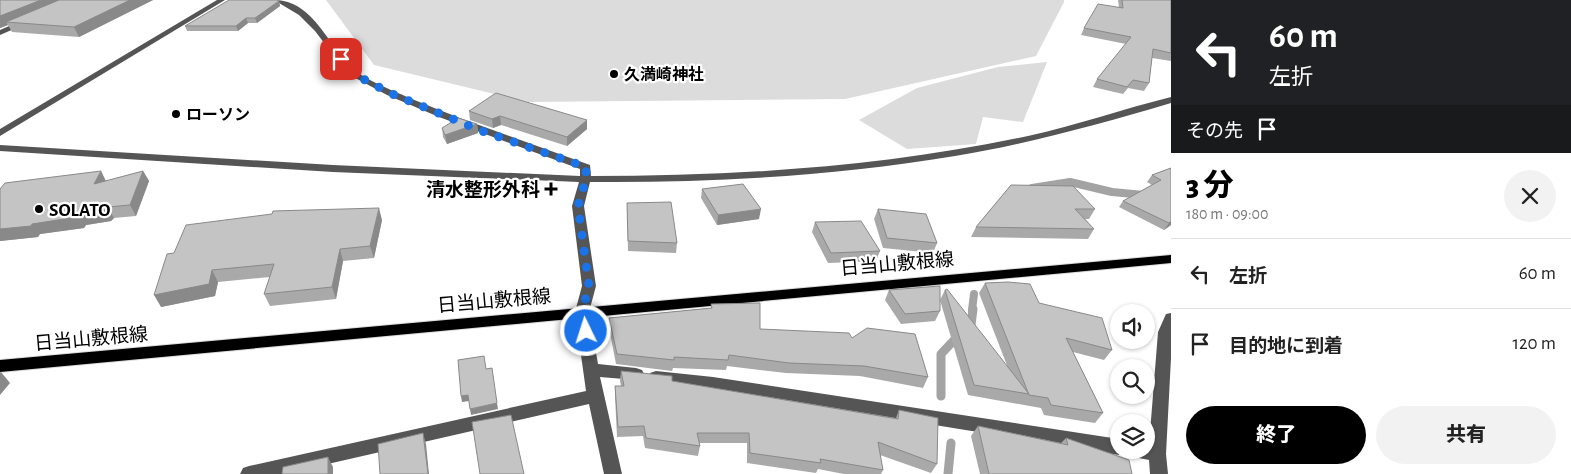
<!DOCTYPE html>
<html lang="ja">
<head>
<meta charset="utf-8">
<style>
  :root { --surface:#fff; --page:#f2f2f2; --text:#222; --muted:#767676; --line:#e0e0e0; --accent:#000 }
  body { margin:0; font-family:"Alegreya Sans","Noto Sans JP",sans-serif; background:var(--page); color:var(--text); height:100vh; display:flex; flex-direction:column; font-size:19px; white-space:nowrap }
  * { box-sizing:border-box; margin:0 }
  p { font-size:16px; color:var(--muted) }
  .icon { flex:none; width:28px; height:28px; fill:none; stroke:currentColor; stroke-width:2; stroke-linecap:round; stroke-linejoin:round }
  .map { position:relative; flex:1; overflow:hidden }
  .details { display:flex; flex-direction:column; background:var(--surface); width:400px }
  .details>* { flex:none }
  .top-card { background:#202124; color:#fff; overflow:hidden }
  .buttons { position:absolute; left:1110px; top:304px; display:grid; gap:10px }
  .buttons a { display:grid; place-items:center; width:45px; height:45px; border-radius:50%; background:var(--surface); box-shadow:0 1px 4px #0004; font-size:25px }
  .pin { position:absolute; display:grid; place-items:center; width:42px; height:42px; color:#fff; margin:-21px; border-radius:10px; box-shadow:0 2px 8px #0006 }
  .me { position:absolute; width:55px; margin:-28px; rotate:356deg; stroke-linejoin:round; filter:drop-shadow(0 0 4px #0008) }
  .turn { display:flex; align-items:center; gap:18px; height:105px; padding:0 15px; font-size:22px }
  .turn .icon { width:65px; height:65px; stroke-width:2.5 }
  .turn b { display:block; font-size:35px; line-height:42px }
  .then { display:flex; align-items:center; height:48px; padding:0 15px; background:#0003; gap:10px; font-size:19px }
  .round { display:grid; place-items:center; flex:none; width:52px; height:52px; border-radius:26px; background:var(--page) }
  .summary { display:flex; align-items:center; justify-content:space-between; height:85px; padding:0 15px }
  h1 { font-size:30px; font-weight:800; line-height:38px; color:var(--accent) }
  .primary-button { display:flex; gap:10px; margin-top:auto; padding:10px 15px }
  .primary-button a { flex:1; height:58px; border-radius:30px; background:var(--accent); color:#fff; font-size:20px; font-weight:800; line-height:58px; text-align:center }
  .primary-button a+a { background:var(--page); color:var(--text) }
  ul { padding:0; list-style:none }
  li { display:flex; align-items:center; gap:15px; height:70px; padding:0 15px; border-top:1px solid var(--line) }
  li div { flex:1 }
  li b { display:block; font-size:19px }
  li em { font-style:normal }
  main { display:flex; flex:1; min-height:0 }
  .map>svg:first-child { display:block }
  .green { fill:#dcdcdc }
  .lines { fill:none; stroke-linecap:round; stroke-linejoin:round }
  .stream-far1 { stroke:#a3a3a3; stroke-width:8 }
  .stream { stroke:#a3a3a3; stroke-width:9 }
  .major-casing { stroke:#dbdbdb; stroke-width:2 }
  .minor { fill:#555; fill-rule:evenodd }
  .major { fill:#000; fill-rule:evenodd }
  .wall { fill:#a9a9a9 }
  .shaded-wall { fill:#898989 }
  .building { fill:#c4c4c4; stroke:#898989 }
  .route { stroke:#1a73e8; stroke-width:9; stroke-dasharray:0 16.2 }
  .poi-dot { fill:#000; stroke:#fff; stroke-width:2 }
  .labels { text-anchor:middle; stroke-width:4.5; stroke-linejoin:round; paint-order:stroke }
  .far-poi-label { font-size:16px; font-weight:bold; fill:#000; stroke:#fff; text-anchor:start }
  .poi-label { font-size:19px; font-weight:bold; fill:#000; stroke:#fff; text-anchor:end }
  .street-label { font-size:19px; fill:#000; stroke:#fff }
</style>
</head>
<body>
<main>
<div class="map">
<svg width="1171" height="474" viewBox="0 0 1171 474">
  <rect width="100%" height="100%" fill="#fff"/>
  <path class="green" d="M326,0H1064V2L1036,56L845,99L528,102L374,65Z
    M1047,62L1023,122L983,117L976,144L907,149L859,120L917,88L998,67Z"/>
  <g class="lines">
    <path class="stream-far1" d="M1032,188L1070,182L1112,192L1144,195
      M972,310L974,294"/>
    <path class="stream" d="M967,328L971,325L973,309
      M941,396V354L959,335
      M948,474L951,443"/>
    <defs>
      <path id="major" d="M1171,255V263L0,372V360Z"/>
    </defs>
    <use href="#major" class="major-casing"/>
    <path class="minor" d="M217,0H225L0,136V129Z
      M274,0C314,0 329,48 354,70C366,80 396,92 412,99C470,123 530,143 590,165L591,176C738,176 884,167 1028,136C1077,125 1123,109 1171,97V103C1100,124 1028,144 955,156C834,176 712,183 590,182L584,206L596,286L589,312L598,364L636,368L642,370L644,374L642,378L636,380L600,377L622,474H604L589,404L284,474H240L243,468L249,466L586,391L575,312L582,286L572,206L579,182L333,172L0,151V145L333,165L580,176V169L439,117L387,95L348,74L315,31L299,15Z
      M23,20L30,22L0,35V30Z
      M1171,313V358L1166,454L1168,474H1150L1149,460L1129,456L1126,450L1119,455L713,389L656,383L650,381L648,377L650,373L656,371L713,377L1119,439V450H1146V444L1149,445L1158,332L1166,314Z"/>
    <use href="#major" class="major"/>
  </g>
  <path class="wall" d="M0,0H153L79,37L12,32L8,25L0,28Z
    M1118,0H1171V61L1152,58L1149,83L1144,91L1128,88L1123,94L1093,87L1097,79L1126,44L1081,35L1084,28L1119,7Z
    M279,1L280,6L257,23H248L238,31H187L185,26Z
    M469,111L587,129L567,146L501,125L493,128L470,120Z
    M477,124L478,133L447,144L443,137L442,128Z
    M1171,168V225L1164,230L1119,207L1123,201L1152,185L1147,182L1152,175Z
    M101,171L106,181L143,171L149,181L136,216L114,218L111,221L86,225L84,228L40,234L38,237L0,241V189Z
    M1011,185L1095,209L1089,219H1085L1094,229L1088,239L971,237L976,227Z
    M702,189L759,219L717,225L701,198Z
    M627,203L677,243L676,253L628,251Z
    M878,209L937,243L933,253L883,248L874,219Z
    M382,220L374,258L343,261L336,299L270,306L264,294L270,277L218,282L215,296L161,307L167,254Z
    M815,222L880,251L876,261L828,263L812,232Z
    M985,283L1039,303L1112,350L1104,360L1073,352L1103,413L1095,423L1044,415L1041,408L968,395L940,300L945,290L1008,368L979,293Z
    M889,290L940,311L935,321L901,324L885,300Z
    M711,304L760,329L852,338L928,377L923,388L860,376L786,373L727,366L726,370L673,368L672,371L616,364L609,328V318L711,308Z
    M621,371L672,381L896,418L899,410L937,464L931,473L880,455L883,470L881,474H844L818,469L816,473L747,463V443H699L700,446L698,456L645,448L643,436L617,437L615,396V386H621L620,381Z
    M978,426L1061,443L1066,438L1132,474H980L971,436Z"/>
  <path class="shaded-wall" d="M41,0H68L6,22L8,25L0,28V16Z
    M130,0H153L79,37L74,27Z
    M279,1L280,6L257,23L255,18Z
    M246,18L248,23L238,31L236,26Z
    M500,116L501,125L493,128L492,119Z
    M587,120V129L567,146V137Z
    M477,124L478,133L447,144L445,135Z
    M101,171L106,182L94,184Z
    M143,171L149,181L136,216L130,205Z
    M108,207L114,218L111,221L86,225L84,228L40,234L38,237L0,241V229L80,214Z
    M379,208L382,220L374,258L370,246Z
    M761,209L759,219L717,225L718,215Z
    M1171,221V225L1164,230L1169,223Z
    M340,249L343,261L336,299L332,287Z
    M212,270L218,282L215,296L161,307L154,295Z
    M1,372L10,383L0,395V373Z
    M468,395L469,401L462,402L461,396Z
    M497,403L498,409L471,415L470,409Z
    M423,433L426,444L429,474H428Z
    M328,457L333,467V474H328Z"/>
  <path class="building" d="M0,0H41L0,16Z
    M59,0H130L74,27L6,22Z
    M229,0H277L279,1L255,18H246L236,26H185Z
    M1122,0H1171V53L1153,49L1149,83L1133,80L1127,87L1097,79L1131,37L1084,28L1098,4L1123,8Z
    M496,93L587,120L567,137L500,116L492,119L469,111Z
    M458,118L477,124L445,135L442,128Z
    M1171,168V221L1169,223L1123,201L1161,180L1152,175Z
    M101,171L94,184L143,171L130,205L108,207L105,210L80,214L77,217L32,224L31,226L0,229V189L5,183Z
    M743,184L761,209L718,215L702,189Z
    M1011,185L1073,186L1095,209H1075L1094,229L976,227Z
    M671,202L677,243L628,241L627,203Z
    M379,208L370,246L340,249L332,287L264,294L274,264L212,270L209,284L154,295L167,254L174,253L186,225L272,214L273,211Z
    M878,209L926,214L937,243L887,238Z
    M861,221L880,251L831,253L815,222Z
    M1008,282L1030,284L1039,303L1102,318L1112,350L1066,338L1103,413L1051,405L1048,398L1029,395L985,283Z
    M940,286V311L905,314L889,290Z
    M947,289L1029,394L974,385L945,290Z
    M760,303V329L849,333L852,338L867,328L915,334L928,377L864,366L789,363L729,355L728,360L674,357V360L617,354L609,318L712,308L711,304Z
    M484,356L486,369L492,368L497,403L470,409L468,395L461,396L458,360Z
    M621,371L672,376V381L898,419L899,410L938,418L937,464L878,442L883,470L820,459L821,463L750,453L749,433H697L700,446L646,438L644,426L618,427L615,386H624Z
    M511,415L524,474H480L472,422Z
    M978,426L1068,445L1066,438L1129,460L1132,474H989Z
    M423,433L428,474H380L378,444Z
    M328,457V474H282L283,467Z"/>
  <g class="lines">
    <path class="route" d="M341,59L350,72L390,93L482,131L586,167V179L578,206L589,286L582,312L586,331"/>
  </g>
  <g class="poi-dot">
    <circle cx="614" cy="74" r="5"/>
    <circle cx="176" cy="114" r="5"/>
    <path d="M548.5 181.5h5v5h5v5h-5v5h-5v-5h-5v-5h5z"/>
    <circle cx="39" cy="209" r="5"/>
  </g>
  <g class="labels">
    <g class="far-poi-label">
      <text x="624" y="80">久満崎神社</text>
      <text x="186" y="120">ローソン</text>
    </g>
    <g class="poi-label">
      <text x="540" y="196">清水整形外科</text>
      <text x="49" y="216" text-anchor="start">SOLATO</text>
    </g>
    <g class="street-label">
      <text transform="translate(897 263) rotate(-5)" y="7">日当山敷根線</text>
      <text transform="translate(494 300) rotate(-5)" y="7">日当山敷根線</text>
      <text transform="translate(91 338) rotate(-5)" y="7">日当山敷根線</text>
    </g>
  </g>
</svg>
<div class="buttons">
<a><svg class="icon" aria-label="sound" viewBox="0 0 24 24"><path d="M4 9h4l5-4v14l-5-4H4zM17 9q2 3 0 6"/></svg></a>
<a><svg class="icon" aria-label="search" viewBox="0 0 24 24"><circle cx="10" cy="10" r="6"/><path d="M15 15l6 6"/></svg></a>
<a><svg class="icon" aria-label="layers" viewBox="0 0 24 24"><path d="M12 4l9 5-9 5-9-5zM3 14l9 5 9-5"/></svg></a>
</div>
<div class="pin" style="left:341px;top:59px;background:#d93025"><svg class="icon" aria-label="arrive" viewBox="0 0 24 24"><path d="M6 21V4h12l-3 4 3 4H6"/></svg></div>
<svg class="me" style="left:586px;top:331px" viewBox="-20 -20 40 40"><circle r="17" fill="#1a73e8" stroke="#fff" stroke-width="3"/><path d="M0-11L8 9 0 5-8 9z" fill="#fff"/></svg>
</div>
<section class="details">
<div class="top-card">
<div class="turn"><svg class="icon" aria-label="left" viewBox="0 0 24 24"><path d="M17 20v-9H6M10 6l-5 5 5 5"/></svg><div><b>60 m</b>左折</div></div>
<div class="then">その先<svg class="icon" aria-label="arrive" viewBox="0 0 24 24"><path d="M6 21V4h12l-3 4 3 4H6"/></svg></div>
</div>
<div class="summary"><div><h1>3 分</h1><p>180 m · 09:00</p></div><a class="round"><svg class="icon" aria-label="close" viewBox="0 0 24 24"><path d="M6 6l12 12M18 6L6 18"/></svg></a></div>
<ul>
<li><svg class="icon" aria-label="left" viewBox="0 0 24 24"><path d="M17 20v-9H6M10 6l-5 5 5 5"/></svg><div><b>左折</b></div><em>60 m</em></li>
<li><svg class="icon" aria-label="arrive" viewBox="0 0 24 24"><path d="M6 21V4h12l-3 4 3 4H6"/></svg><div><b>目的地に到着</b></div><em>120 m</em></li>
</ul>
<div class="primary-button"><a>終了</a><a>共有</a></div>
</section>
</main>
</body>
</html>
